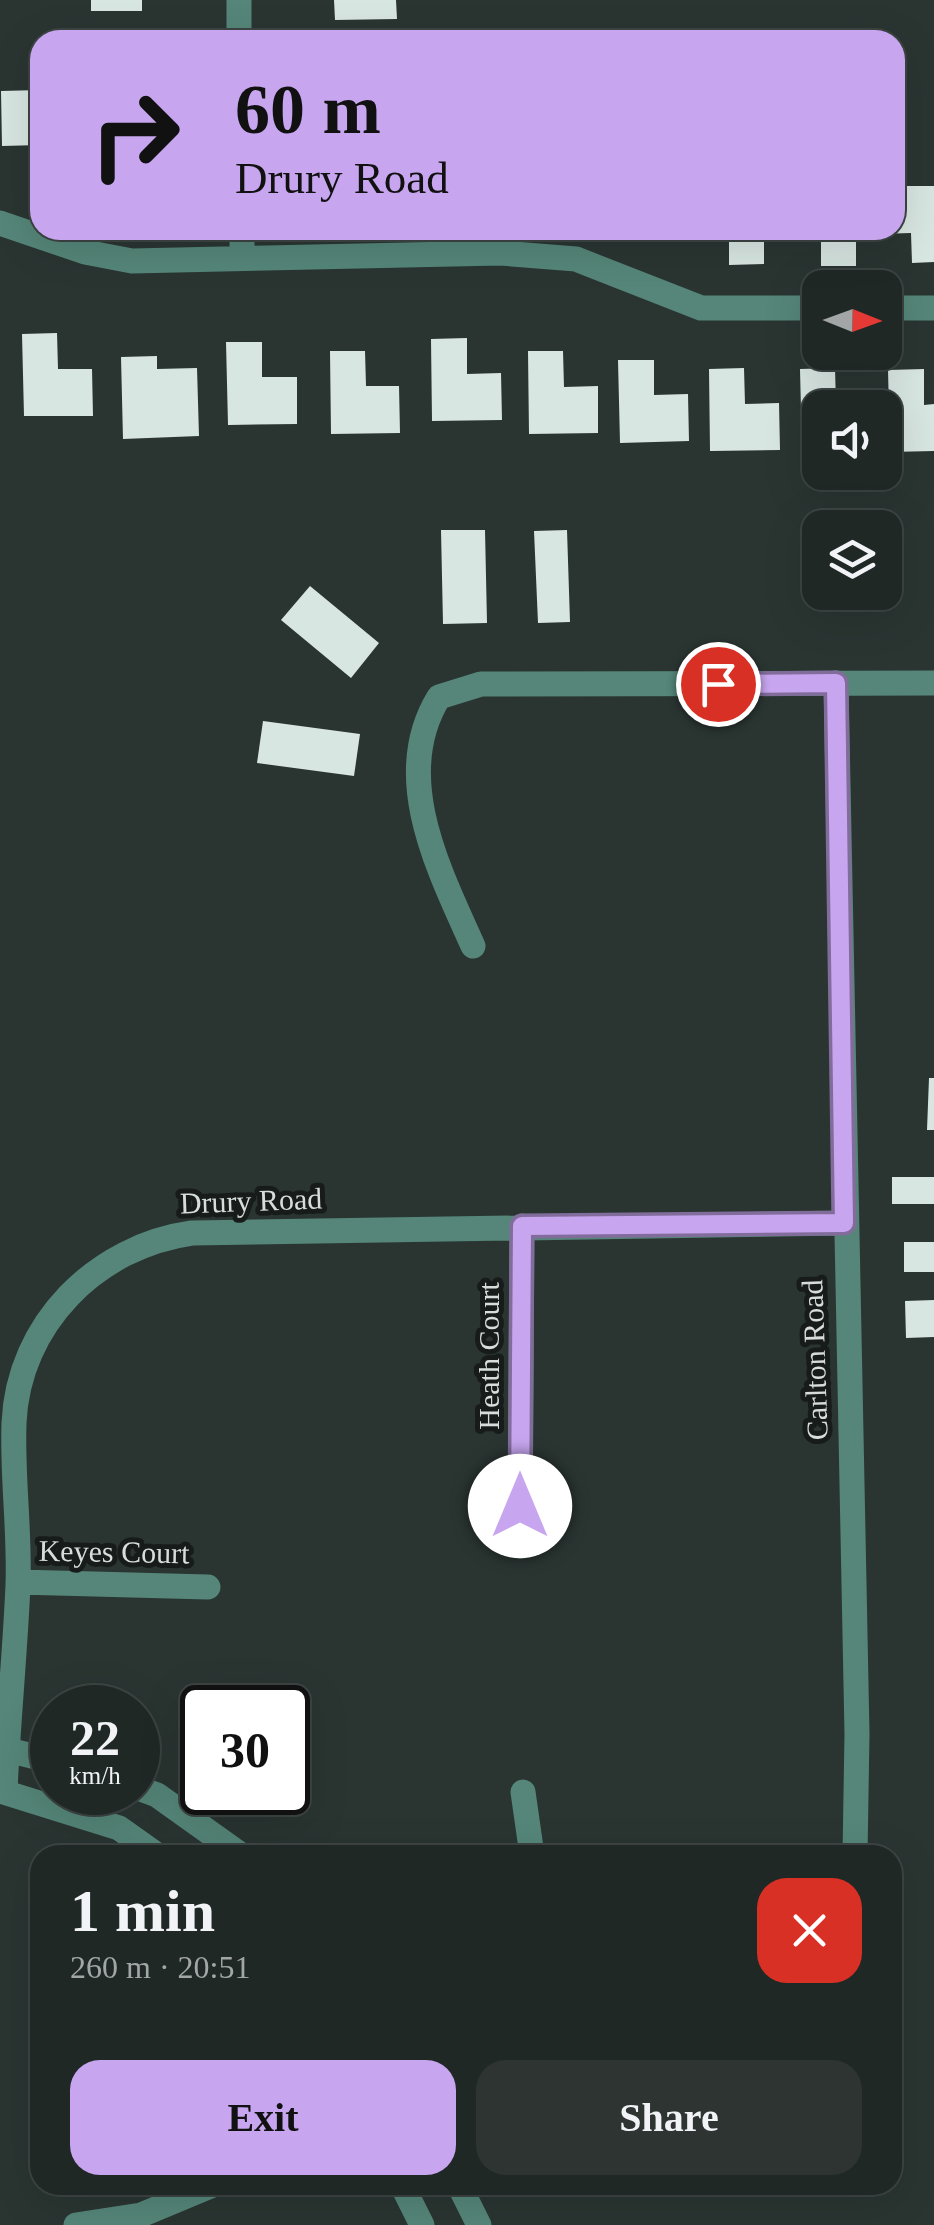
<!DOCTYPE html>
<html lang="en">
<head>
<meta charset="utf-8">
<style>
  :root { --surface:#202826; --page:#2d3432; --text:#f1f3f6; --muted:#a2a6a7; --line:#3d4443; --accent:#c7a6ef }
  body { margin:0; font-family:Georgia,serif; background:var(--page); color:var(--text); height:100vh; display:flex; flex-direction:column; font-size:38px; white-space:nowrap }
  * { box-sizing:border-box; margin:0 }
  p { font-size:32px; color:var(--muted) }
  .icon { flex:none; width:55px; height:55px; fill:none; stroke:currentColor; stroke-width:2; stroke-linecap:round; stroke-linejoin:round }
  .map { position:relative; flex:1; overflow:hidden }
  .panel { position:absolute; left:30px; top:1845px; width:872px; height:350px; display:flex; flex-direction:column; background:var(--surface); border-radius:30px; box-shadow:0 10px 40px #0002,0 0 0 2px var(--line) }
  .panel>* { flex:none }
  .guide { position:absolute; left:30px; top:30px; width:875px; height:210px; border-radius:30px; box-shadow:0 10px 40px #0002,0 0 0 2px var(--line); background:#c7a6ef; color:#111; overflow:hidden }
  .needle { width:65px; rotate:91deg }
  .tools { position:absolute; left:802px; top:270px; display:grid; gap:20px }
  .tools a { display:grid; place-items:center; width:100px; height:100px; border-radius:20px; background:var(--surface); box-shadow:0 10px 40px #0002,0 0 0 2px var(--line); font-size:50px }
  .speed { position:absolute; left:30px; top:1685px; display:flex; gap:20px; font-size:50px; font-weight:700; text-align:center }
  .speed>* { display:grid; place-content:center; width:130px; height:130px; border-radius:50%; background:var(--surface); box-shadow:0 10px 40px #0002,0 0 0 2px var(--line); line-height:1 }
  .speed small { font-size:25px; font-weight:400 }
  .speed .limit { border:5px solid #111; border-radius:15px; background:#fff; color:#111 }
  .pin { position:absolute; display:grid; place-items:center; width:85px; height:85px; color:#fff; margin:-42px; border:5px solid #fff; border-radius:50%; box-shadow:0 2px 10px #0007 }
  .me { position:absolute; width:110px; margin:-55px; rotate:0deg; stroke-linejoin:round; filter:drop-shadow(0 0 8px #0008) }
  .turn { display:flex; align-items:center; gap:35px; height:210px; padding:0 40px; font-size:45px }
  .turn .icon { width:130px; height:130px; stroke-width:2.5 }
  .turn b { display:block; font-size:70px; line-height:85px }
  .round { display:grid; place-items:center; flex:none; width:105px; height:105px; border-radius:30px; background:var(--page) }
  .head { display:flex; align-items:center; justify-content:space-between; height:170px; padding:0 40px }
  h1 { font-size:60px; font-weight:600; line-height:75px }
  .button { display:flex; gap:20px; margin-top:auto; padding:20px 40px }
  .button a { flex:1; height:115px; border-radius:30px; background:var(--accent); color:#111; font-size:40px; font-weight:600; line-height:115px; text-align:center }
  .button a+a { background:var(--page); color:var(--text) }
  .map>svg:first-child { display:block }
  .building { fill:#d8e6e2 }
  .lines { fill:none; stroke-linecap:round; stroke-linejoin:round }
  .minor { stroke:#558679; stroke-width:25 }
  .route-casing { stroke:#816c9b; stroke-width:25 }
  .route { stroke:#c7a6ef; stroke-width:18 }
  .labels { text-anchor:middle; stroke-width:10; stroke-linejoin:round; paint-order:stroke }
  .street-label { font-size:30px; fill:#d6dddb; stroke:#171c1a }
</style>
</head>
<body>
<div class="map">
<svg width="934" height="2225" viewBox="0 0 934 2225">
  <rect width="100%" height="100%" fill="#2a3532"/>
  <path class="building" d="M91,0H142V11H91Z
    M334,0H396L397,19L335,20Z
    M40,90V145L2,146L1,91Z
    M895,186H934V262L912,263L911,233L878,234V230H895Z
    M695,230H764V264L729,265V235H695Z
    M787,230H856V266H821V236L787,237Z
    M57,333L58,369H92L93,416H24L22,334Z
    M467,338V374L501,373L502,420L432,421L431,339Z
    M226,342H262V377H297V424L228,425Z
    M330,351H365L366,386H399L400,433L331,434Z
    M528,351H563L564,387L598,386V433L529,434Z
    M157,356V369L197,368L199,436L123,439L121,357Z
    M618,360H654V395L688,394L689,441L620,443Z
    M744,368L745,404L779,403L780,450L710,451L709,369Z
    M835,368L836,404L870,403V408H820V451H802L800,369Z
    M924,369V405L934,404V451L890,452L888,370Z
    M441,530H485L487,623L443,624Z
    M567,530L570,622L538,623L534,531Z
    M310,586L379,643L351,678L281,620Z
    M263,721L360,734L354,776L257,763Z
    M929,1078H934V1130H927Z
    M892,1177H934V1204H892Z
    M904,1242H934V1272H904Z
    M934,1300V1337L906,1338L905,1301Z"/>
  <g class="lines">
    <path class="minor" d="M239,0V40
      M0,223L85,252L132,261L500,253L576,259L701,308H820
      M242,230V257
      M885,308H934
      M836,683L857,1734L855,1855
      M473,946C439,870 390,776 439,697L481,684L934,683
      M520,1546L522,1226
      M18,1582L208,1587
      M0,1748L52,1761
      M138,1788L157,1795L241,1855
      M0,1791L119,1828L157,1855
      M5,1791C8,1722 15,1654 18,1585C20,1531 12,1477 14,1423C18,1324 97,1246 192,1233L844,1223
      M523,1792L532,1855
      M402,2185L422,2225
      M459,2185L479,2225
      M76,2225L141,2215L213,2185"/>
  </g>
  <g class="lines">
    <defs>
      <path id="route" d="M520,1506L522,1226L844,1223L836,683L718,684"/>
    </defs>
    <use href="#route" class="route-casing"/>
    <use href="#route" class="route"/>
  </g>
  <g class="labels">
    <g class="street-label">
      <text transform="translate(251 1201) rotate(-2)" y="10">Drury Road</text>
      <text transform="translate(489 1356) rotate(-90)" y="10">Heath Court</text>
      <text transform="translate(815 1360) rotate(-92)" y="10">Carlton Road</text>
      <text transform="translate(114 1552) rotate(1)" y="10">Keyes Court</text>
    </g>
  </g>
</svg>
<div class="tools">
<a><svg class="needle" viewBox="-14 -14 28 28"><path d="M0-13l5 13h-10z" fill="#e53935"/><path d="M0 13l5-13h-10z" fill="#a2a6a7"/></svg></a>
<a><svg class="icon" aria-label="sound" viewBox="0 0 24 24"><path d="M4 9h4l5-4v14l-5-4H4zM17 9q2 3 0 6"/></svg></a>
<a><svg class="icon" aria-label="layers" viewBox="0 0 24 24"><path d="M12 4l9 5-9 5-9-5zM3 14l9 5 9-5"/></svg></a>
</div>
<div class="speed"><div>22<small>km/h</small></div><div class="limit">30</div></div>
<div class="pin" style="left:718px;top:684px;background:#d93025"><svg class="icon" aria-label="arrive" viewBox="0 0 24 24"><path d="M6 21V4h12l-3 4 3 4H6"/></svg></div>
<svg class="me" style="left:520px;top:1506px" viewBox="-20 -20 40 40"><circle r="19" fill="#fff"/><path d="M0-13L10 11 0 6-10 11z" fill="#c7a6ef"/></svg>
<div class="guide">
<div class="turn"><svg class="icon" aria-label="right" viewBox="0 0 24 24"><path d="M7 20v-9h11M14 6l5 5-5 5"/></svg><div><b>60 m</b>Drury Road</div></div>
</div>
<section class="panel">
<div class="head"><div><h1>1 min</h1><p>260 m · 20:51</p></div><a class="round" style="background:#d93025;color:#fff"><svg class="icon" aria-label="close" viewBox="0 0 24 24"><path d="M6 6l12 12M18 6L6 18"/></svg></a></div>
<div class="button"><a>Exit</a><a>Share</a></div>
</section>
</div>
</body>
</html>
